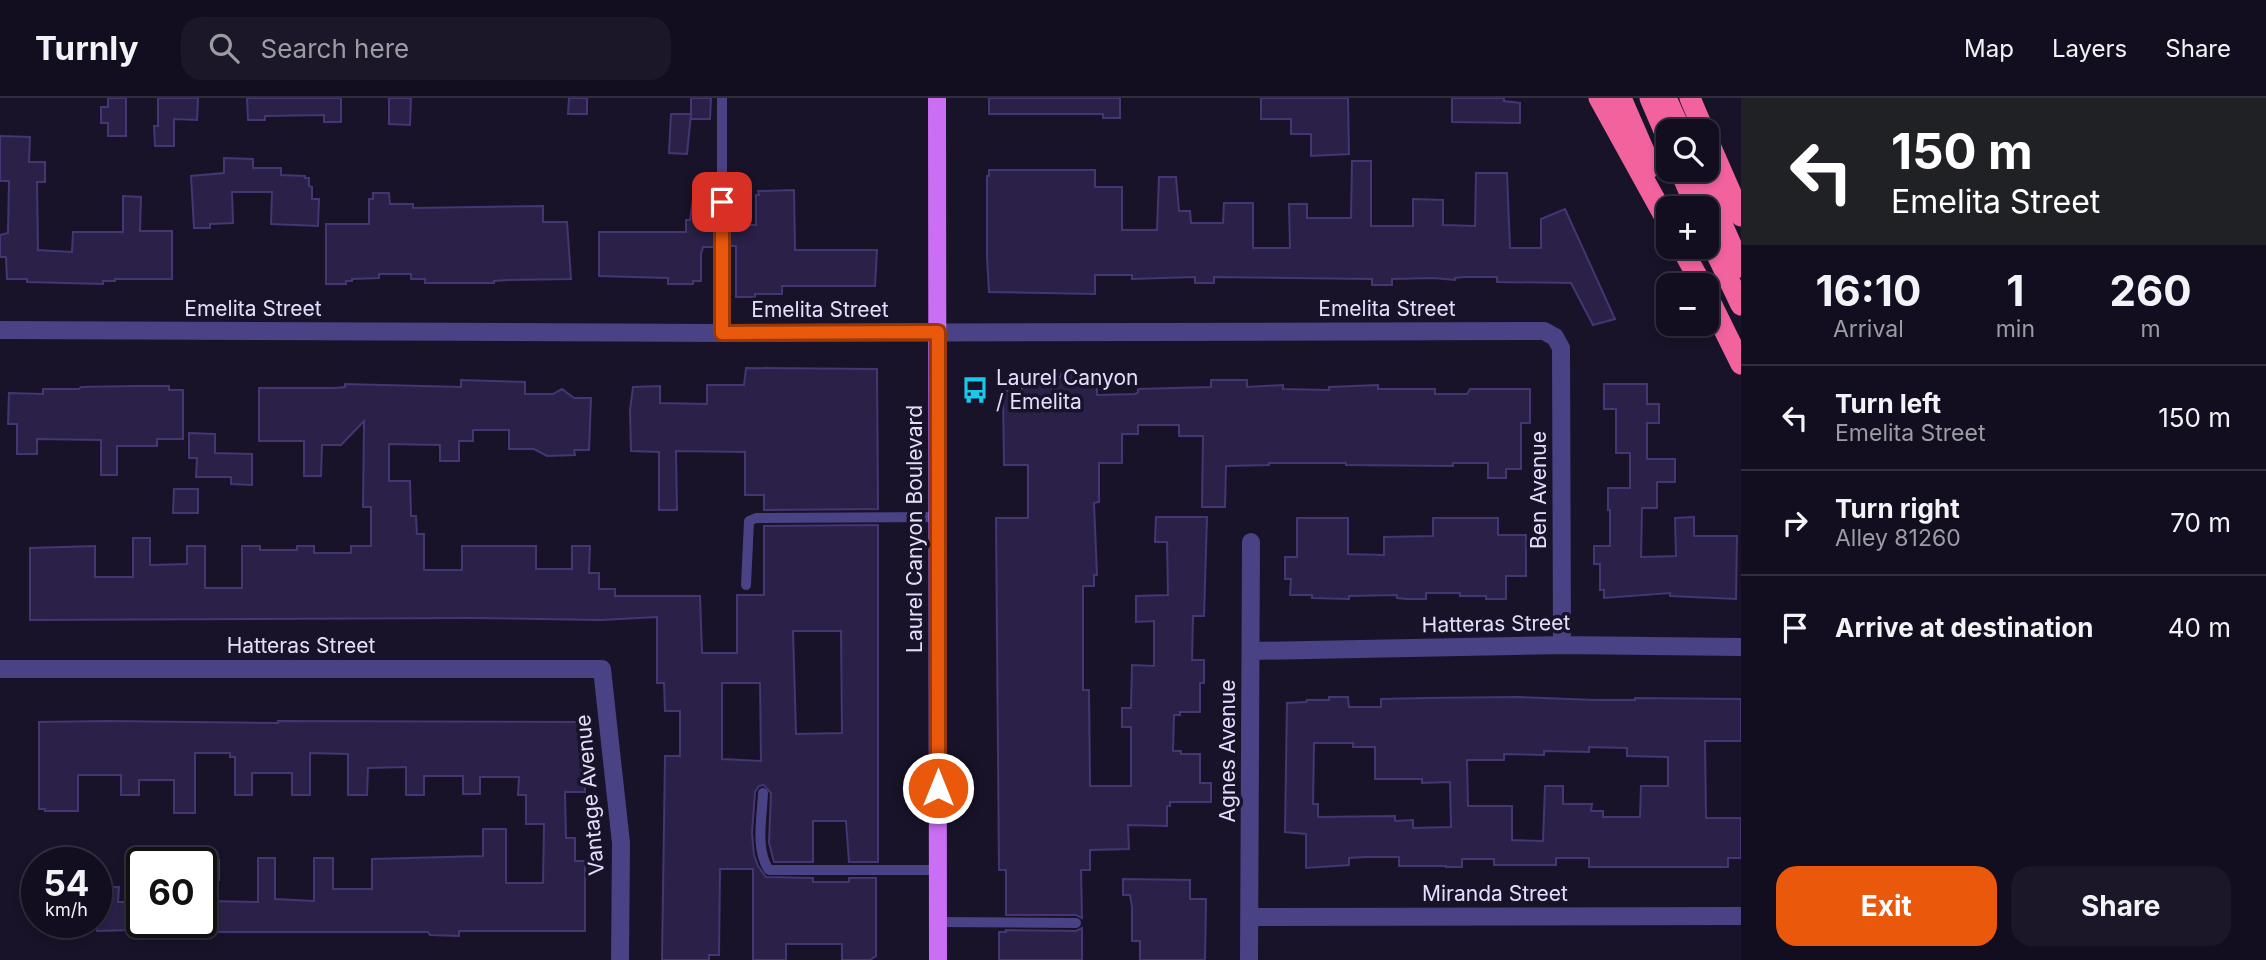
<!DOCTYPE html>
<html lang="en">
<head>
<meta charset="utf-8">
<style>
  :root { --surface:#120e1f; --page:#1b1728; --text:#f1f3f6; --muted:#9c9ca4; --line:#312e3d; --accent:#ea580c }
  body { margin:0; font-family:Inter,sans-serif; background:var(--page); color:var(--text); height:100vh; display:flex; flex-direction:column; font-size:26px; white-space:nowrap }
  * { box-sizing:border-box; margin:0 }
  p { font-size:23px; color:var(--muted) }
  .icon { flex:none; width:38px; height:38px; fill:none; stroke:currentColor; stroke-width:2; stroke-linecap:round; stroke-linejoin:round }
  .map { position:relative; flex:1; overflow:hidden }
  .side { display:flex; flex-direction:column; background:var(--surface); width:525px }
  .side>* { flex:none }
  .hud { background:#202124; color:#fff; overflow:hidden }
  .buttons { position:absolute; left:1656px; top:21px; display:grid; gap:14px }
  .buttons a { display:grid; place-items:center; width:63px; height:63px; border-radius:14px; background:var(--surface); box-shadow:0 4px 10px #0003,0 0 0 2px var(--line); font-size:35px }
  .speed { position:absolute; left:21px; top:749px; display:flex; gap:14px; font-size:35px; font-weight:700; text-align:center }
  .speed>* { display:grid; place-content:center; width:91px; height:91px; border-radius:50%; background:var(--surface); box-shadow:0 4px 10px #0003,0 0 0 2px var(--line); line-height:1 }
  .speed small { font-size:18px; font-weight:400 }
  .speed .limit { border:4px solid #111; border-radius:10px; background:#fff; color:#111 }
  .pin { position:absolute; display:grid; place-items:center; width:60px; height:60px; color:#fff; margin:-30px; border-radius:14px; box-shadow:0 4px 10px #0006 }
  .me { position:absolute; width:77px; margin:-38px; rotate:0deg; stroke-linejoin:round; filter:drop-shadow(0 0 5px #0008) }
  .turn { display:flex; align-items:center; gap:24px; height:147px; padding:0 35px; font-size:32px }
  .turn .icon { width:91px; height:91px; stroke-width:2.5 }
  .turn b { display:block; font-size:49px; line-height:60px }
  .eta { display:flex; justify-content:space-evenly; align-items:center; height:119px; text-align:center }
  .eta b { font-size:42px; font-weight:700; line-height:49px }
  .primary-button { display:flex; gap:14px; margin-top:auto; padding:14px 35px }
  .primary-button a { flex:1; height:80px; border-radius:21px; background:var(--accent); color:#fff; font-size:28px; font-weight:700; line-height:80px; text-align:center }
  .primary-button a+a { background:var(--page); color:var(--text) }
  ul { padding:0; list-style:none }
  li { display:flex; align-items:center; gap:21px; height:105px; padding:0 35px; border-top:2px solid var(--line) }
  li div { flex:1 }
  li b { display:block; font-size:26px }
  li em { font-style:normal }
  header { display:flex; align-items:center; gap:42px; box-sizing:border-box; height:98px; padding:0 35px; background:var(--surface); border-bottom:2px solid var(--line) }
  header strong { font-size:33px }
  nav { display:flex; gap:38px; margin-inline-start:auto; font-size:24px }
  .search { width:490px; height:63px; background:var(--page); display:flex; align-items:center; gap:18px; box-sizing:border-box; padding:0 24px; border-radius:21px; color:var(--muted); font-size:26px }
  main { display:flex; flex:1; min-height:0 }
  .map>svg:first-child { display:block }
  .building { fill:#2b2148; stroke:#453572; stroke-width:2; fill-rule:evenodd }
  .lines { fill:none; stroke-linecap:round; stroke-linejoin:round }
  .lane { stroke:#494284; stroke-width:10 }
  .street { stroke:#494284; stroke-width:18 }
  .primary { stroke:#ca6ef3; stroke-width:18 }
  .highway { stroke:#f2639e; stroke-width:21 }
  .route-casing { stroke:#983908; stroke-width:18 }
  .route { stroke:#ea580c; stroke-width:12 }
  .labels { text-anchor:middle; stroke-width:7; stroke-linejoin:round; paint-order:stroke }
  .street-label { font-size:21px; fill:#e3defc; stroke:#181329 }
  .poi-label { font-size:21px; fill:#e3defc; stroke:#181329; text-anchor:start }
</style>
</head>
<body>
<header>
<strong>Turnly</strong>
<div class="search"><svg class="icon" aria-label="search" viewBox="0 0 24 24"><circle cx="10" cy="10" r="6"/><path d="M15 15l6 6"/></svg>Search here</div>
<nav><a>Map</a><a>Layers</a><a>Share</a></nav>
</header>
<main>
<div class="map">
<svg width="1741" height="862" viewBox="0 0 1741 862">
  <rect width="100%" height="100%" fill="#181329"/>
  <path class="building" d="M108,0H126V38H108V25H101V9H108Z
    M158,0H198L197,22L174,21V48H155L154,28H158Z
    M247,0H341V24H324V17L265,18V22H248Z
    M389,0H411L410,27L389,26Z
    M569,0H587V16H568Z
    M691,0H711L710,21H691Z
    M989,0H1120V20H1103V16H989Z
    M1261,0H1348L1349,56L1311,58V36H1291V21H1261Z
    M1452,0H1504V3L1520,5V25L1452,24Z
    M671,16H691L687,56L669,55Z
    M0,38L30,39L29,64H45V84H37L38,152L72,154L73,134H123V98L141,99L140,133H172V181H115V183H103V186L27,184V181H7L6,159H0V137L8,135L9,83H0Z
    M224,60L253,61V70H281V77L305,78V80H309V88L312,89V101H319L318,128L271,126L272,94H232L233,125L210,126V130H194L191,78L224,75Z
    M1352,63H1371V128H1413V101L1443,102V127L1475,128L1476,75H1507L1510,150H1541V121L1565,111L1615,221L1593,227L1571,185L1497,184V179H1464L1455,180V182L1433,180L1392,181V187H1372V181L1214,179V185H1195V179L1132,181V177H1095V196L989,194L987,159V78H989V72H1095V89H1122V132H1157L1159,79H1176L1179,113H1190L1191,125H1223L1224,105H1253V150H1290L1289,106H1307V120H1351Z
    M794,92L795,152H877L875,188H782V196H755V199H736V148H730V127H756V97H759L758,93Z
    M373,95H389L390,106H413V110L543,108V124H567L571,181L508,182L494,183V185H425V181H411V176H379V180L352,181V183H346V186H326V126H369V101H373Z
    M693,101H710L712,127H714V149H703L701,156V183H693V186H668V180L599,178V134H686V122H690Z
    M746,270L877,271L878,411L764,412V397H745V354L676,353L677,412H659V354L631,353L630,312L633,289L660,288V305L707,306V287H744Z
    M1061,276H1089V279H1097V297L1135,296L1138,294V291L1211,289V282H1247V289L1283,287V291L1329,292V289L1378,287V291H1435V296H1467L1470,291H1530V325H1521V371H1506V380H1488V365H1453V368L1346,367V365H1269V367L1226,368L1225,409H1202L1203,338H1179V327H1138V336H1122V365H1099V404L1094,405L1097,477H1094V488H1083V592H1089L1090,688H1131V629H1122V610H1131L1132,567L1154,568V523L1136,524V498L1168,497L1167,444H1155L1156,419H1207L1204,518H1193L1192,562H1204V585H1200V614H1180V617H1174L1173,653H1181V656H1200V685H1211V704H1170V708H1167V728L1128,727L1129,751L1090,752V772H1081L1082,820L1076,817H1006V772H999L996,420H1028V367H1004L1003,293H1022V287H1052V279H1061Z
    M461,282L525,284V296H553L562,291L574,300H591L589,352H574L575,357L547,358L534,351H509V332H473V343H459V363H440V347L389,346V383H410L411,418H416L417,436H424V472H462V448H536V471H572V448H590L589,475H599V491H615V498H700L702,555H737V497H764V428L878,427V764H849L846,723H813V764H774L769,745L771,695L764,687L759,688L755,694L752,735L754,757L758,768L766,779L813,780V784H849V780H876V858L870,862H842V846H786V862H753V771H720L719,857H709V862H662L665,658H680V613H665L664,585H657V519L601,522L470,520L30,522V450L95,448V479H133V440H150V467L187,466V448H205V490H242V448H260V452H297V448H314V455H351V448H371V409H363L364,323L341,347H322L321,378H304V343H259V290H335L345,289V286L461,289ZM793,533H841L842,635L796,636ZM722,585H760L761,663L722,661Z
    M1604,286H1647V306H1659V325H1647V361H1675V384H1657V410H1642L1641,459L1676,458L1675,420L1694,419V438H1737L1736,501L1670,498V495L1604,500V492H1600V466H1594V448H1610V412H1608V390H1630V355H1616V311H1604Z
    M137,288H169V292H183V341H157V348H117V377H101V342L37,341V356H17V326H8L9,295L43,296V291H79L81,289Z
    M189,335L215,336V355L252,356V387L231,386V379H196L197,360H189Z
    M174,391H198V415H173Z
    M1297,420H1348V456L1384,457V439L1433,438V420H1498V437H1526V478H1506V501H1486V498H1460V495H1426V501H1406L1397,500V497L1349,498V501L1312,500V497H1290L1291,481H1285V459H1297Z
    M1329,599H1348L1349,609H1381V601L1425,600L1518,599L1595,602H1635V600L1741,601V643H1705L1706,720H1741V760H1728V769H1589V760H1556V767H1494V761H1462V769H1446V768H1399V759H1366L1349,760V767L1306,770V736L1285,734L1287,605L1306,604L1307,602H1329ZM1314,645H1353V649H1375V681H1422V685L1450,684L1451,729L1413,730V722L1395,723V718L1318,719V706H1313ZM1589,649L1627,650V658L1668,659V688H1641L1640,719H1603V713H1591L1592,706H1563V688H1545L1543,743L1512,742V708H1468L1467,662H1504V656L1544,657V653L1589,654Z
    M108,623L278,625V623L585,624V694H565L566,740H575V763H585V833H459V838L430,837L428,834H210L211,803L258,804V760H275V801L314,803V760H333V791H372V761L483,758V731H506V785H543L544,726H526V697H518L519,679H480V696H463V678H424V697H406V669L368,670L367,697H348V656L310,655V697H292V675H252V697H235V659H230V655H195V715H174V682H139V697H121V677H78V713H45V711H39V624Z
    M202,761L219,762V782H201Z
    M1123,781L1190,782V801H1206L1205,862H1140V843H1132V809L1130,797H1123Z
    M97,789H119L118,804H132V832L97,833Z
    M1082,830V862H999V834H1006V832L1076,833Z"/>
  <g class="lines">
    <path class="lane" d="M722,0V235
      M746,487L749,423L756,420L938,419
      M763,695C762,719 755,752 769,772H938
      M938,824L1076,825"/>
    <path class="street" d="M0,232L722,235L1544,233L1555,239L1561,250L1562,547
      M1252,553L1562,547L1741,549
      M0,571H602L621,745L620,862
      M1250,819L1741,818
      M1249,862L1251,444"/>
    <path class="primary" d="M937,0L938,862"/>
    <path class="highway" d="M1599,0L1668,125
      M1621,0L1651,69
      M1650,0L1668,42
      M1666,0L1681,33
      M1690,0L1704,33
      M1706,38L1741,118
      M1680,72L1696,110
      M1698,72L1741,169
      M1706,134L1741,207
      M1681,149L1702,187
      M1706,195L1741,266"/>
  </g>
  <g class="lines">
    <defs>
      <path id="route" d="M722,104V235L938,234V690"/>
    </defs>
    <use href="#route" class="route-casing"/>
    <use href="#route" class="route"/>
  </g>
  <defs>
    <symbol id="bus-bare" viewBox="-9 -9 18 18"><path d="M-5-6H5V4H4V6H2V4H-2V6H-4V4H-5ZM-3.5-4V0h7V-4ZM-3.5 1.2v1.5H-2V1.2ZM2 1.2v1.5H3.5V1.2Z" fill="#1ac8ec" stroke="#181329" stroke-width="2.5" paint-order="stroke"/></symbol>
  </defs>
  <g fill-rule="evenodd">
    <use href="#bus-bare" x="956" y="273" width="38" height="38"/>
  </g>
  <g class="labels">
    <g class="street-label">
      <text x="253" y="218">Emelita Street</text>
      <text x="1387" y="218">Emelita Street</text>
      <text x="820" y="219">Emelita Street</text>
      <text transform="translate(1539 392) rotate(-90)" y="7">Ben Avenue</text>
      <text transform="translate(915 431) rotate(-90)" y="7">Laurel Canyon Boulevard</text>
      <text transform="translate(1496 526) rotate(-1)" y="7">Hatteras Street</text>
      <text x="301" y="555">Hatteras Street</text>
      <text transform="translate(1228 653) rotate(-90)" y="7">Agnes Avenue</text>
      <text transform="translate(590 697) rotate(-95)" y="7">Vantage Avenue</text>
      <text x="1495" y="803">Miranda Street</text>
    </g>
    <g class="poi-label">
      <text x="996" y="287">Laurel Canyon<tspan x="996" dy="24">/ Emelita</tspan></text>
    </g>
  </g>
</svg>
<div class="buttons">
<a><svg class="icon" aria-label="search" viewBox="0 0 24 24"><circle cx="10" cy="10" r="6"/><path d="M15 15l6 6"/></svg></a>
<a>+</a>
<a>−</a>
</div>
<div class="speed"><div>54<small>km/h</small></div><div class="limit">60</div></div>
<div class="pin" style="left:722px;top:104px;background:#d93025"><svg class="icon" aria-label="arrive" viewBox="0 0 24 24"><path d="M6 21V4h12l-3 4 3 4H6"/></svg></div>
<svg class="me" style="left:938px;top:690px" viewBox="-20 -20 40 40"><circle r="17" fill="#ea580c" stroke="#fff" stroke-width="3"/><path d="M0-11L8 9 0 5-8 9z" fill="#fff"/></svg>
</div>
<section class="side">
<div class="hud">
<div class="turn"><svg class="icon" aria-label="left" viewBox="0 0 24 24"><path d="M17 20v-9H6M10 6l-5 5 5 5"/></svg><div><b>150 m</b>Emelita Street</div></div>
</div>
<div class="eta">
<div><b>16:10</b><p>Arrival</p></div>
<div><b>1</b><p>min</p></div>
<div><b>260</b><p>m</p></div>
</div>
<ul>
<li><svg class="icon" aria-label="left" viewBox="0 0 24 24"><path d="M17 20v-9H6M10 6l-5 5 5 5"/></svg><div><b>Turn left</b><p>Emelita Street</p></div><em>150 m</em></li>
<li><svg class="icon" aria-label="right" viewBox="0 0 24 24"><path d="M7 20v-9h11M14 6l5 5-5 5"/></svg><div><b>Turn right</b><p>Alley 81260</p></div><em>70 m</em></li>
<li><svg class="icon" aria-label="arrive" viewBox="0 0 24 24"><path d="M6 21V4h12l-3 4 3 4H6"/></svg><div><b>Arrive at destination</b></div><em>40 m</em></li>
</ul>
<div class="primary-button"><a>Exit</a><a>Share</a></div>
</section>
</main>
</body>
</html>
